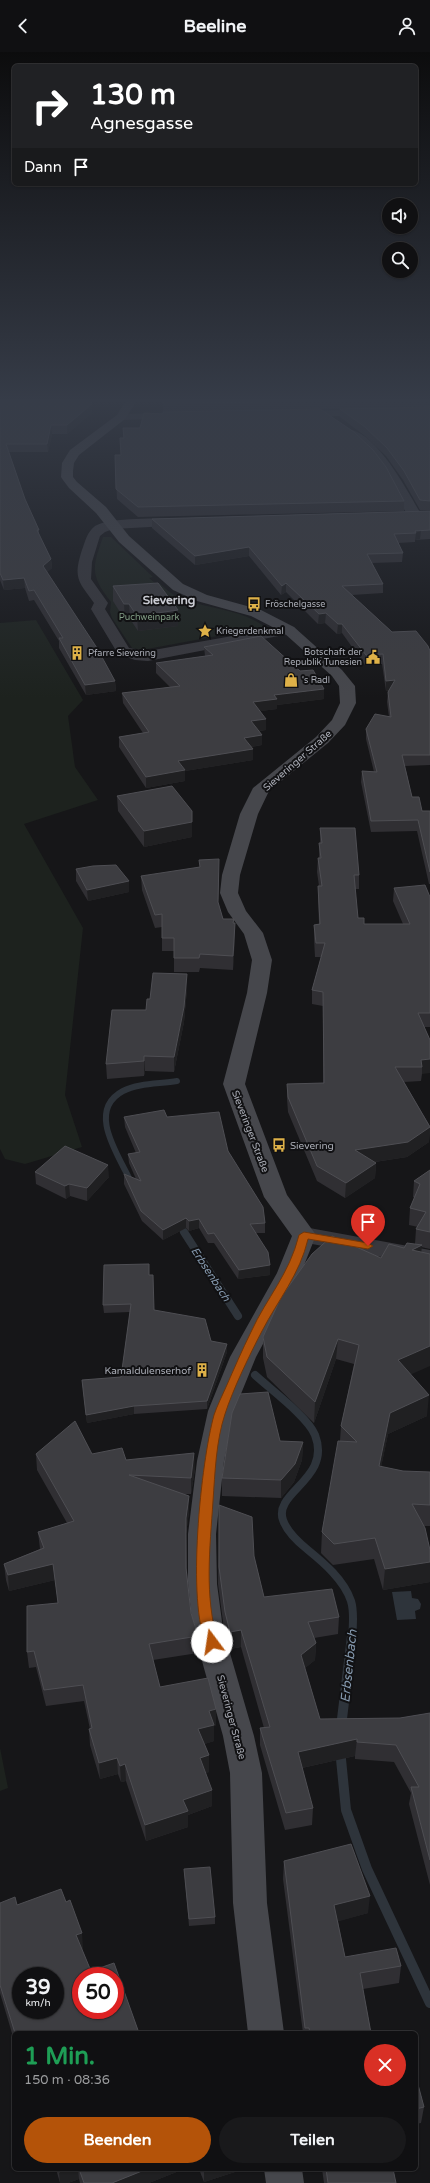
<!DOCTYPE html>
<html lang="de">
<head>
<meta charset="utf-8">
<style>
  :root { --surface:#101012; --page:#19191b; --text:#f1f3f6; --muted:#9c9d9f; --line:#303032; --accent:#b45309 }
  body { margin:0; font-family:"Varela Round",sans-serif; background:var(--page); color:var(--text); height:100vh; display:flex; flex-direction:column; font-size:15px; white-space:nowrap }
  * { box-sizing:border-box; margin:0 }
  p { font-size:13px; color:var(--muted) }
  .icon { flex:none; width:22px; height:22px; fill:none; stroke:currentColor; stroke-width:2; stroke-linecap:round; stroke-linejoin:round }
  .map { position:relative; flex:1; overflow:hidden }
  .details { position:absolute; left:12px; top:1979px; width:406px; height:140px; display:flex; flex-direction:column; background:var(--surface); border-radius:6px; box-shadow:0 1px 3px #0004,0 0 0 1px var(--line) }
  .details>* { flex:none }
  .guide { position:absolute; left:12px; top:12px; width:406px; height:122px; border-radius:6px; box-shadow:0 1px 3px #0004,0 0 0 1px var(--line); background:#202124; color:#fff; overflow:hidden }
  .controls { position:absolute; left:382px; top:146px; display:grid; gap:8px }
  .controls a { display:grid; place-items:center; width:36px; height:36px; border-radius:50%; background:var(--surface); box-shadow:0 1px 3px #0004,0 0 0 1px var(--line); font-size:20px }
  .speed { position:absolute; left:12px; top:1915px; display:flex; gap:8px; font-size:20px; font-weight:700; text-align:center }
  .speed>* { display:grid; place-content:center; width:52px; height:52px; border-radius:50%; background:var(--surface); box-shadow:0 1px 3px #0004,0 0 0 1px var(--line); line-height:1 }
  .speed small { font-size:10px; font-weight:400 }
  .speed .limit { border:6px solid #d22; background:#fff; color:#111 }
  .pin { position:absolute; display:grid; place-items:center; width:34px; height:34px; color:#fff; margin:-41px -17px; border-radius:50% 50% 50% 0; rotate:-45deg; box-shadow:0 0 4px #0007 }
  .pin .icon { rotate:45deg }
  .me { position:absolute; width:44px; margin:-22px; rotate:346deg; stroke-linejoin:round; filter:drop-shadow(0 0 3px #0008) }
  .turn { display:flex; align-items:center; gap:14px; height:84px; padding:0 12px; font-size:18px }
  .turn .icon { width:52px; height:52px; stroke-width:2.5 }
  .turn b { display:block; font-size:28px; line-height:34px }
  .then { display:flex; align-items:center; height:38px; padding:0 12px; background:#0003; gap:8px; font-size:15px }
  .round { display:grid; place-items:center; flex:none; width:42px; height:42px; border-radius:21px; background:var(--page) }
  .summary { display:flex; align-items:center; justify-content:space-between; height:68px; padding:0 12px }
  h1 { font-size:24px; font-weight:700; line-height:30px; color:#1e9e55 }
  .primary-button { display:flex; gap:8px; margin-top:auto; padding:8px 12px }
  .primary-button a { flex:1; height:46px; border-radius:24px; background:var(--accent); color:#fff; font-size:16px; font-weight:700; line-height:46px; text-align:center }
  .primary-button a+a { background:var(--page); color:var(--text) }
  header { display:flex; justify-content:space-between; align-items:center; height:52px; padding:0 12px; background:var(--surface); font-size:18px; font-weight:700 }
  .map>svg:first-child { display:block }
  .green { fill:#1d221e }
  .water { fill:#2e343b }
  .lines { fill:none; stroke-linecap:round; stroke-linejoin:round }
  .stream-far2 { stroke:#2e343b; stroke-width:6 }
  .stream-far1 { stroke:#2e343b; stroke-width:8 }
  .stream { stroke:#2e343b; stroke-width:10 }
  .minor { fill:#38383d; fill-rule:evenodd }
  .tertiary { fill:#38383d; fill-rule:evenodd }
  .secondary { fill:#46474c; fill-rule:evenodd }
  .wall { fill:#302f33 }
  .shaded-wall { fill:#202022 }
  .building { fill:#3d3d41; stroke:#4e4e53; fill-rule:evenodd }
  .route { fill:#b45309; stroke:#753606 }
  .labels { text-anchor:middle; stroke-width:4; stroke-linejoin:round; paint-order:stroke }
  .far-poi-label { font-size:9px; fill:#aaadb6; stroke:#111113; text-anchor:start }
  .far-park-label { font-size:9px; fill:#839f86; stroke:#111113 }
  .street-label { font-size:10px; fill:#aaadb6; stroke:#111113 }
  .poi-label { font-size:10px; fill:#aaadb6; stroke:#111113; text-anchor:start }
  .water-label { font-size:11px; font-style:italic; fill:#8599ae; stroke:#111113 }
  .far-district-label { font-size:12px; font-weight:bold; fill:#caccd3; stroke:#111113 }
  .near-water-label { font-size:13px; font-style:italic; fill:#8599ae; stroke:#111113 }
</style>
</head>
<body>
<header><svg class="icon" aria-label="back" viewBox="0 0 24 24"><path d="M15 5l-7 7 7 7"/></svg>Beeline<svg class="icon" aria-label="person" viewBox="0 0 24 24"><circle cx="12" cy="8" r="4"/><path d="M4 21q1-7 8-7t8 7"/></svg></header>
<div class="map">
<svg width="430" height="2131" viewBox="0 0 430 2131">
  <rect width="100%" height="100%" fill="#161618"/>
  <path class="green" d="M103,485H111L153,525L149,526L155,531H159C167,538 175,545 185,548C211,557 243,558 265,575L142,598L132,596L112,566L110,560L111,550C90,524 92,515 103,485Z
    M36,568L83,648L68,664L75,715L98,748L24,772L83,876L65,1043L82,1095L25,1112L5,1107L0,1097V571Z
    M0,1696L8,1736L0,1739Z"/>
  <path class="water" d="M411,1539L412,1546L418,1547L421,1552L420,1557L415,1559L416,1567L397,1568L392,1540Z"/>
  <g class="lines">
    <path class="stream-far2" d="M129,1126C117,1101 87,1058 123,1039C138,1031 160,1032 177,1029"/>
    <path class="stream-far1" d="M184,1180L238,1264
      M255,1323C270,1337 308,1365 315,1383C332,1427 273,1440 283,1468C287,1480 298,1490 308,1498C324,1511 344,1528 351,1549C354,1559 353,1575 352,1585"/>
    <path class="stream" d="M341,1675L352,1584
      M340,1697L346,1758L367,1817L430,1951"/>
    <path class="minor" d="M430,356V362L295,365L289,362L295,359Z
      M173,361L177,362L179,364L177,366L121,368L115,365L121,362Z
      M352,378C379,385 409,441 422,464L420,467H410L376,411L346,382Z
      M181,466L188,470L186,473L113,477L105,480L100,484L92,510L91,527L108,551L105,557L129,596L148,599L289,574L294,575L296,578L294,581L148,609L135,608L118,602L91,557L94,551C78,529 73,526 82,498C85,490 87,480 95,474C110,465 161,467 181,466Z"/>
    <path class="tertiary" d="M304,1175L430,1198V1214L296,1189L292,1183L296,1177Z"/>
    <path class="secondary" d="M127,347H138L125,367L79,403L74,411L73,419V425L77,430L106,455L129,484L183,532L207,543L261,558L294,575L342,618L355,634L356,651L345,673L328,691L269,739L258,762L240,823L238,841L246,859L263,881L272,908L267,941L245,1032L287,1143L316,1183L301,1221L256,1305L234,1359L224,1409L216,1482L217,1532L223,1577L254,1684L262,1721L267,1851L284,1981H248L233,1851L230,1721L223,1684L193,1577L188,1532V1482L197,1409L208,1359L230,1305L277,1221L292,1184L264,1145L223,1032L247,941L252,908L244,882L228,860L220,841L222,823L240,762L253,736L316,685L332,668L340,651L339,634L332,624L284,581L251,564L197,549L173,538L119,490L96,461L69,436L63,428L61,425L62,411L70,398L117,363Z
      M264,2117H302L304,2131H266Z"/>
  </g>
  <path class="wall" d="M0,347L92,352V361L67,382H52L48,400H9L25,447L39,478V483L51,507L52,516L47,520L115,629L116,639L86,643L59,596V589L34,548L29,549L25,536L4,538L0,528Z
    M163,347H430V355L281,358L404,449V459L138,465L117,447L115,403H121L123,386V376H140L163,362Z
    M430,355V458H420L403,428L386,404L365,384L340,365V357Z
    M430,459V487L415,488V490L398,491L403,501L402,510L372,511L383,532V541L352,543L392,580L430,599V713L405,714L412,745L422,759H430V832H429L417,779L371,780L361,730L362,719L374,720L366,687V677L389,665L387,650L388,640V639H386L382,612L365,613L342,581L337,582L325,571L318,572L286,540L281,543L249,504L195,513L152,476V467Z
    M113,534L178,558V574L138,579L130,567L125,568L113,549Z
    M204,595L324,647L277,653V657L260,659L266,678L259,679L262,683V693L251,695L253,697V708L185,719V729L146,736L119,695V685L143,681L123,651L122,641L170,635L156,621V611L205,604Z
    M117,744L192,785L144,795L118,759Z
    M320,776L359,823V837H355L358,866L364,872H403L393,849L394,836L430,845V975H424L430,988L422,1022L421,1029L404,1030L430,1074L429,1090L407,1105L375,1110L376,1111L375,1126L345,1146L317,1129L288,1060L287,1047V1032L323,1031V954L312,952V938L321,905H315L314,887V873L319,872L318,847V834H319L317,820L318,806H319V791H320Z
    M76,817L129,829V840L88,849L76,829Z
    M219,821L218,851L223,867L234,871L235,884L233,918L200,916L199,920H174V899H162V875L155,876L142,838L141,824Z
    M187,922V937L184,970L174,1020L145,1019L144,1024L107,1027L106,1012L146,958L150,947Z
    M124,1065H167L228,1099L265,1171V1181H256L270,1223L238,1227L214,1191H208L199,1176L189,1179L186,1176L163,1188L142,1169L124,1132V1122L136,1127L129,1111L128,1102L136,1101L125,1075Z
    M430,1118V1197L421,1195L410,1323L427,1364L388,1382L381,1415L403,1419L430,1420V1474H423L430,1498V1530L383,1538L374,1507L333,1513L321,1501L322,1480L340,1389L341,1374L354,1312L336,1307L314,1371L267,1325L263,1306V1285L381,1206L404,1196L415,1192L416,1177L418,1175L409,1173L410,1156L415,1146L413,1145L414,1129Z
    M35,1120L109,1125L87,1149L70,1144L66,1147L36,1132Z
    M149,1223L154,1258L211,1289L227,1300L207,1357L134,1362L87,1371L82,1328L121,1325L130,1260L104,1261L103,1253Z
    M280,1389L303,1390L302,1408L294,1430L281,1446L222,1444V1426Z
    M36,1402H92L126,1408L195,1417L191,1442H183L189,1460L186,1482L187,1518L191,1561L198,1584V1601L153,1608L160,1635L216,1673L214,1674V1689L204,1692L209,1703V1720L205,1721L212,1754L188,1763V1775L146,1789L126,1729L121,1730L118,1722L100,1727L90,1693L89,1677H90L84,1649L46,1654L36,1615L29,1616L27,1600L58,1551L55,1528L9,1539L6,1528L4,1512L40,1497L38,1480L67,1471L37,1418Z
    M219,1453L254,1504L264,1545L339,1565L338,1582L314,1586L316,1591L315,1608L305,1616L320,1667L400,1666L430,1661V1833L409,1752L411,1741L394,1710L355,1707V1704L302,1716L313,1756L312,1773L285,1778L260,1693V1676H264L241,1595L230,1597L224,1577L218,1532Z
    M284,1809L368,1861L338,1869L345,1905L401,1914L399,1931L363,1937L371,1981H303L283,1827Z
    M184,1817L215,1865V1872L189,1874Z
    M0,1851L17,1853L83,1897H82L91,1919L139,1981H14V1988L0,1941Z
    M416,2025L424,2055L421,2071L416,2072Z
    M56,2117H184L149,2131H80L79,2127L68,2131H60Z
    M199,2117H238V2119L204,2130Z
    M322,2117H393L396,2131H324Z"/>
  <path class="shaded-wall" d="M92,352V361L67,382V373Z
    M51,373L52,382L48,400L47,392Z
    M421,478L420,487L415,488L416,481L415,479Z
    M249,495V504L195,513V504Z
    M51,507L52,516L44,523L43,514Z
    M24,526L25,536L4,538L3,528Z
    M286,531V540L281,543L282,534Z
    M124,552H129L130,567L125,568Z
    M178,558V574L138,579L137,564Z
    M326,561L325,571L318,572L319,562Z
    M338,572H342V581L337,582Z
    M395,628L394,638L386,639V629Z
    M115,629L116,639L86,643L85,633Z
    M324,637V647L277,653V657L253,660V650L274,643Z
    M266,667V678L251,680V669Z
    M262,683V693L244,696V686Z
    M253,697V708L185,719V729L146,736V725L178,709Z
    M192,759V785L144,795V779Z
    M129,829V840L88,849L87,838Z
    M235,871V884L233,918V904Z
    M187,922V937L184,970L174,1020V1005Z
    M144,1004L145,1019L144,1024Z
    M430,1007V1021L422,1022V1015L421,1008Z
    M430,1075L429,1090L407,1105L354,1113L355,1098Z
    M376,1111L375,1126L345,1146L346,1131Z
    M108,1113L109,1125L87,1149V1136Z
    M69,1132L70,1144L66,1147L65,1134Z
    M186,1166V1176L163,1188V1178Z
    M199,1167V1176L189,1179V1169Z
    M422,1193L420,1214L412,1198Z
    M270,1213V1223L238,1227L239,1218Z
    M338,1287L336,1307L314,1371L315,1350Z
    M227,1292V1300L207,1357V1349Z
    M430,1294V1314L396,1329L398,1308Z
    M429,1343L427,1364L388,1382L377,1435L379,1414L390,1361Z
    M134,1354V1362L87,1371L86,1363Z
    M303,1390L302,1408L294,1430L281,1446V1428Z
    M194,1401L195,1417L191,1442V1426Z
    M189,1444V1460L186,1482V1466Z
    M430,1510V1530L383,1538L385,1517Z
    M53,1512L55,1528L9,1539L8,1523Z
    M241,1578V1595L230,1597V1580Z
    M316,1591L315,1608L300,1620L301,1603Z
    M216,1657V1673L214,1674V1689L199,1694L198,1677L209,1659Z
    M357,1687L355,1704L297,1717L298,1700Z
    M209,1703V1720L200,1722V1706Z
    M117,1706L118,1722L100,1727L99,1711Z
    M125,1712L126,1729L121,1730L120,1714Z
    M212,1738V1754L188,1763V1775L146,1789L145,1773L183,1748Z
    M370,1844L368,1861L333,1871L334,1853Z
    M82,1881L83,1897L78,1899L76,1883Z
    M65,2117H78L79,2127L68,2131H60L59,2120Z
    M147,2117H184L149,2131H112Z
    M204,2117H238V2119L204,2130Z"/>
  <path class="building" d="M0,347H90L92,352L67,373H51L47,392H6L25,447L39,478H37L51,507L43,514L97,596L115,629L85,633L59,586H63L34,538L29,539L24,526L3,528L0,521Z
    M163,347H401L163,352Z
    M430,355V449L420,448L404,419L387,396L365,375L340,357Z
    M320,357L354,380L373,398L386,415L404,449L138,455L116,437L115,403H121L120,386H124L123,376H140L144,361L163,362V360Z
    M430,459V478L415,479L416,481L394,482L403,501L367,502L383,532L342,534L392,580L416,579L428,594L430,599V703H402L412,745H419L422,759H430V820L418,768L371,769L362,719L377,720L366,677L375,662L391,665L388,640L395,628L386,629L383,602L366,603L342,572H338L326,561L319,562L286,531L282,534L249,495L195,504L152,467Z
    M158,531L178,558L137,564L129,552H124L113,534Z
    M261,584L300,619L313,618L324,637L274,643L277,647L253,650L266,667L251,669L262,683L244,686L253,697L178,709L185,718L146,725L119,685L149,680L122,641L180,634L156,611L213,603L204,595Z
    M172,734L192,759V770L144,779L117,744Z
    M320,776H355L359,823H354L358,866H364V872H410L394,836L425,833L430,845V961H418L430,988V1007L421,1008L422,1015H395L430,1075L408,1090L355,1098L376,1111L346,1131L317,1114L288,1045L287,1032L324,1031L323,940L312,938L325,891H316L314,873L320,872L318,834H322L318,806H321L319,791H322Z
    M219,807L218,850L223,867H234L233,871H235L233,904L200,902L199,906H174V886H162V862L155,863L141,824L200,815L199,808Z
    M116,813L129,829L87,838L76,817L93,814Z
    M153,921L187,922L184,955L174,1005L144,1004V1009L106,1012L112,958H146L147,947H150Z
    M164,1058L167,1065L219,1060L228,1099L263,1155L265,1171L250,1172L268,1200L270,1213L239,1218L214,1181L208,1182L199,1167L189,1169L186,1166L163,1178L141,1159L124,1122L141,1129L128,1102L140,1100L124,1065Z
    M65,1094L108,1113L87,1136L69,1132L65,1134L35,1120Z
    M430,1118V1180L416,1177L426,1160L410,1156L420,1132L414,1129Z
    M332,1184L381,1206L389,1192L404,1196L407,1191L422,1193L412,1198L430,1202V1294L398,1308L429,1343L390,1361L379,1414L403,1419L430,1420V1453L412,1452L425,1476L430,1498V1510L385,1517L375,1486L334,1492L322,1480L338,1389L357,1390L341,1374L359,1293L338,1287L315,1350L267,1305L263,1285L281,1245L312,1202Z
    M149,1212V1223H153L154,1258L205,1267L211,1289L227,1292L207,1349L134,1354L86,1363L82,1328L121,1325L131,1252L103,1253L104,1213Z
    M268,1340L280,1389L303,1390L295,1412L281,1428L222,1426L232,1361L240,1342Z
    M75,1369L92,1402L122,1396L126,1408L194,1401L191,1426L129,1423L189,1444L186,1466V1516L191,1561L198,1584L149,1592L160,1635L208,1626L216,1657L209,1659L214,1673L198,1677L209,1703L200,1706L212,1738L183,1748L188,1759L145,1773L125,1712L120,1714L117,1706L99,1711L89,1677L92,1676L83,1633L44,1638L34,1599L27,1600V1554L58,1551L53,1512L8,1523L4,1512L44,1496L38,1480L74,1469L36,1402Z
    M219,1453L252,1465L254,1504L264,1545L332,1537L339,1565L308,1570L316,1591L301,1603L320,1667L400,1666L430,1661V1808L411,1735H419L396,1693L357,1690V1687L298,1700L313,1756L286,1761L260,1676L270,1675L241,1578L230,1580L225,1560L219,1515Z
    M351,1792L370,1844L334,1853L345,1905L396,1896L401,1914L360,1921L371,1981H310L309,1976H305L284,1809Z
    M210,1815L215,1865L189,1867L184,1817Z
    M61,1837L66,1850L70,1848L82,1881L76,1883L91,1919L114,1911L139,1981H15L0,1933V1851L15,1845L17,1853ZM21,1924H55V1958H21ZM81,1924H115V1958H81Z
    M416,2025L424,2055L416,2057Z
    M58,2117H65L59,2120Z
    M79,2117H147L112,2131H84Z
    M326,2117H393L396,2131H328Z"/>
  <linearGradient id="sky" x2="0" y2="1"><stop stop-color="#0c0c0d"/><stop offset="0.54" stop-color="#363c48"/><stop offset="1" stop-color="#363c48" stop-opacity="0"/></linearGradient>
  <rect width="430" height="646" fill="url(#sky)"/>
  <path class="route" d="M304,1180L368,1191L373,1194L368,1197L308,1187C300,1222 278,1248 262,1279C250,1302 233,1337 225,1362C216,1389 215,1421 213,1449C210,1496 204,1544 218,1590L216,1594H207C186,1551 201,1410 214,1363C217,1354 222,1344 226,1335C234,1317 242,1298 251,1280C267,1245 289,1223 299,1183Z"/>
  <defs>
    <symbol id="bus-bare" viewBox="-9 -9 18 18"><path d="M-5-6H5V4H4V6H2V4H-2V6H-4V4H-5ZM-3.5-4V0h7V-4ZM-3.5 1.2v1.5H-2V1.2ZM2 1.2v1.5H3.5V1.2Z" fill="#deb148" stroke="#111113" stroke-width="2.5" paint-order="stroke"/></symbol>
    <symbol id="sight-bare" viewBox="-9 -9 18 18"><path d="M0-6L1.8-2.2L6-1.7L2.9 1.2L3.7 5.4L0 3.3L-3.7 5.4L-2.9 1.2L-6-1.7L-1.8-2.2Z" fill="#deb148" stroke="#111113" stroke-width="2.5" paint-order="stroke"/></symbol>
    <symbol id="building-bare" viewBox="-9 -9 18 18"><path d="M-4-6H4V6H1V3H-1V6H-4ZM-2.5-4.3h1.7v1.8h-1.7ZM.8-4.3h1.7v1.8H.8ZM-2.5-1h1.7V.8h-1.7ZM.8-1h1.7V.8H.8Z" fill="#deb148" stroke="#111113" stroke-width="2.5" paint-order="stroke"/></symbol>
    <symbol id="civic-bare" viewBox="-9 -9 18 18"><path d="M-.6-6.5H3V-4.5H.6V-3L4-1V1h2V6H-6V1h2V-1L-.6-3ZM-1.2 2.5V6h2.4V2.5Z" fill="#deb148" stroke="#111113" stroke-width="2.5" paint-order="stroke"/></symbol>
    <symbol id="shop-bare" viewBox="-9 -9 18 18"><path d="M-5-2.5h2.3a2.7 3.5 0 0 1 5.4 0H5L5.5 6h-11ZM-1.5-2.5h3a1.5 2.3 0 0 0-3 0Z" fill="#deb148" stroke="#111113" stroke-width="2.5" paint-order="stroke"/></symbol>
  </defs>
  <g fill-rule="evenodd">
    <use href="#bus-bare" x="244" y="542" width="20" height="20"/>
    <use href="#sight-bare" x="195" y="569" width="20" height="20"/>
    <use href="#building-bare" x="67" y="591" width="20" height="20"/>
    <use href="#civic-bare" x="363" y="595" width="20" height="20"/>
    <use href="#shop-bare" x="281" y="618" width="20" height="20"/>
    <use href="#bus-bare" x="269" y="1083" width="20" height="20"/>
    <use href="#building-bare" x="192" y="1308" width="20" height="20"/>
  </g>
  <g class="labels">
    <g class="far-poi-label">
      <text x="265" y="555">Fröschelgasse</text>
      <text x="216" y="582">Kriegerdenkmal</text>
      <text x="362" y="603" text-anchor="end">Botschaft der<tspan x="362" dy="10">Republik Tunesien</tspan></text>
      <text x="88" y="604">Pfarre Sievering</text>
      <text x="302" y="631">'s Radl</text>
    </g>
    <g class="far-park-label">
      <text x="149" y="568">Puchweinpark</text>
    </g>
    <g class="street-label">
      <text transform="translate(297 708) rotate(-41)" y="4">Sieveringer Straße</text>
      <text transform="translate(251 1079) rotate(69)" y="4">Sieveringer Straße</text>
      <text transform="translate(232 1665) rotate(75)" y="4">Sieveringer Straße</text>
    </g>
    <g class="poi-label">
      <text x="290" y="1097">Sievering</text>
      <text x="191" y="1322" text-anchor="end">Kamaldulenserhof</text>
    </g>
    <g class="water-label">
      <text transform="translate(211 1222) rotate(57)" y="4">Erbsenbach</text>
    </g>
    <g class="far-district-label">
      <text x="169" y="552">Sievering</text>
    </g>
    <g class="near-water-label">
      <text transform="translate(348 1614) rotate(-84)" y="5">Erbsenbach</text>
    </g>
  </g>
</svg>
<div class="controls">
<a><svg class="icon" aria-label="sound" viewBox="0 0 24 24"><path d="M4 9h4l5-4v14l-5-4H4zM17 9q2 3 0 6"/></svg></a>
<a><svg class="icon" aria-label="search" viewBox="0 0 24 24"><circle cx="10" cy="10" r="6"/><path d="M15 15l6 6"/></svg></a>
</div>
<div class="speed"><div>39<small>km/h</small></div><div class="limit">50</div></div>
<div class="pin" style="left:368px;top:1194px;background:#d93025"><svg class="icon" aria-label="arrive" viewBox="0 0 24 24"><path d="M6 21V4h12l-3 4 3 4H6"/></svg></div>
<svg class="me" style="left:212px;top:1590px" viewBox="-20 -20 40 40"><circle r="19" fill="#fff"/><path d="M0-13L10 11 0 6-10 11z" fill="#b45309"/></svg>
<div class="guide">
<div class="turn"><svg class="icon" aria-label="right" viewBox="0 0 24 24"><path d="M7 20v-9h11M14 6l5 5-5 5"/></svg><div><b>130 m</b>Agnesgasse</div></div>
<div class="then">Dann<svg class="icon" aria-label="arrive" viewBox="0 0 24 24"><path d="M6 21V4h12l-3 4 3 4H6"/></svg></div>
</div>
<section class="details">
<div class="summary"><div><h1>1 Min.</h1><p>150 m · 08:36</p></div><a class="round" style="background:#d93025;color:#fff"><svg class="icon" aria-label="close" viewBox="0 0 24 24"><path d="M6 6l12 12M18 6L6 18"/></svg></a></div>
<div class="primary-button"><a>Beenden</a><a>Teilen</a></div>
</section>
</div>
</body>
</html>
